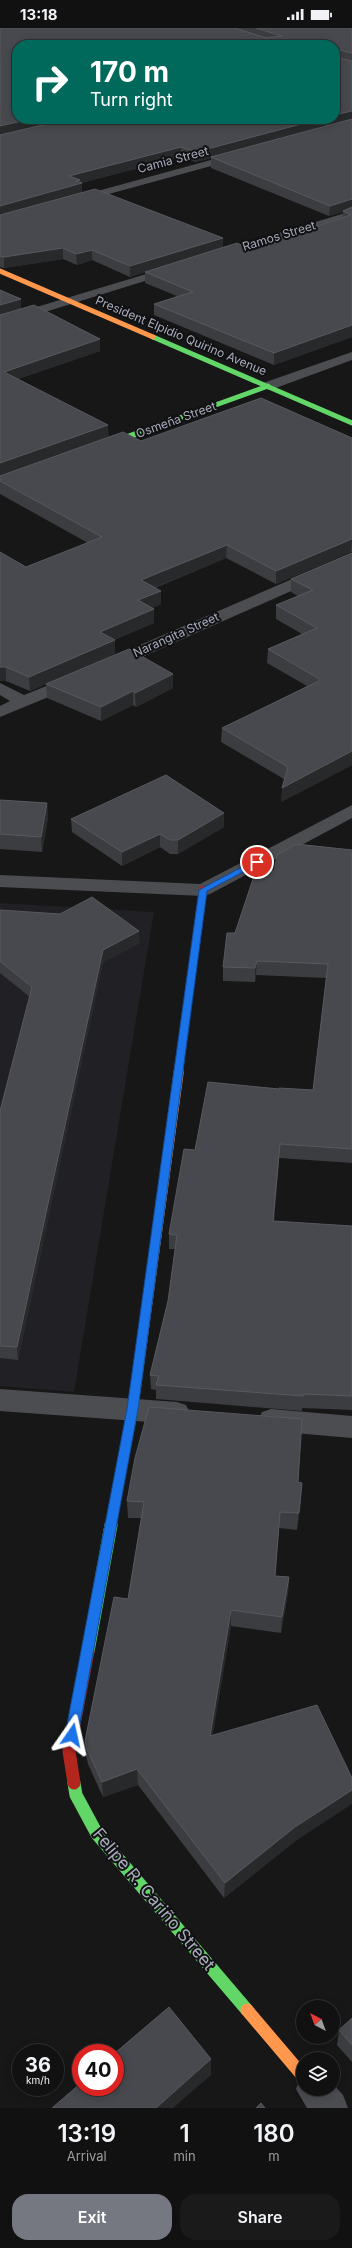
<!DOCTYPE html>
<html lang="en">
<head>
<meta charset="utf-8">
<style>
  :root { --surface:#111112; --page:#1a1a1b; --text:#f1f3f6; --muted:#9c9d9f; --line:#303132; --accent:#757881 }
  body { margin:0; font-family:Inter,sans-serif; background:var(--page); color:var(--text); height:100vh; display:flex; flex-direction:column; font-size:15px; white-space:nowrap }
  * { box-sizing:border-box; margin:0 }
  p { font-size:13px; color:var(--muted) }
  .icon { flex:none; width:22px; height:22px; fill:none; stroke:currentColor; stroke-width:2; stroke-linecap:round; stroke-linejoin:round }
  .map { position:relative; height:2080px; overflow:hidden }
  .side { display:flex; flex-direction:column; background:var(--surface); flex:1 }
  .side>* { flex:none }
  .guide { position:absolute; left:12px; top:12px; width:328px; height:84px; border-radius:16px; box-shadow:0 2px 10px #0003,0 0 0 1px var(--line); background:#00695c; color:#fff; overflow:hidden }
  .needle { width:26px; rotate:319deg }
  .buttons { position:absolute; left:296px; top:1972px; display:grid; gap:8px }
  .buttons a { display:grid; place-items:center; width:44px; height:44px; border-radius:50%; background:var(--surface); box-shadow:0 2px 10px #0003,0 0 0 1px var(--line); font-size:20px }
  .speed { position:absolute; left:12px; top:2016px; display:flex; gap:8px; font-size:20px; font-weight:700; text-align:center }
  .speed>* { display:grid; place-content:center; width:52px; height:52px; border-radius:50%; background:var(--surface); box-shadow:0 2px 10px #0003,0 0 0 1px var(--line); line-height:1 }
  .speed small { font-size:10px; font-weight:400 }
  .speed .limit { border:6px solid #d22; background:#fff; color:#111 }
  .pin { position:absolute; display:grid; place-items:center; width:34px; height:34px; color:#fff; margin:-17px; border:2px solid #fff; border-radius:50%; box-shadow:0 1px 4px #0007 }
  .me { position:absolute; width:44px; margin:-22px; rotate:11deg; stroke-linejoin:round; filter:drop-shadow(0 0 3px #0008) }
  .turn { display:flex; align-items:center; gap:14px; height:84px; padding:0 12px; font-size:18px }
  .turn .icon { width:52px; height:52px; stroke-width:2.5 }
  .turn b { display:block; font-size:28px; line-height:34px }
  .eta { display:flex; justify-content:space-evenly; align-items:center; height:68px; text-align:center }
  .eta b { font-size:24px; font-weight:600; line-height:28px }
  .primary-button { display:flex; gap:8px; margin-top:auto; padding:8px 12px }
  .primary-button a { flex:1; height:46px; border-radius:16px; background:var(--accent); color:#fff; font-size:16px; font-weight:600; line-height:46px; text-align:center }
  .primary-button a+a { background:var(--page); color:var(--text) }
  .status { display:flex; justify-content:space-between; align-items:center; height:28px; padding:0 20px; background:var(--surface); direction:ltr }
  .status svg { height:11px; fill:currentColor }
  .map>svg:first-child { display:block }
  .built { fill:#212125 }
  .lines { fill:none; stroke-linecap:round; stroke-linejoin:round }
  .street { fill:#4b4d51; fill-rule:evenodd }
  .fast-far3 { stroke:#63d668; stroke-width:5 }
  .fast-far2 { stroke:#63d668; stroke-width:6 }
  .fast-far1 { stroke:#63d668; stroke-width:10 }
  .fast { stroke:#63d668; stroke-width:13 }
  .slow-far2 { stroke:#ff974d; stroke-width:5 }
  .slow-far1 { stroke:#ff974d; stroke-width:10 }
  .slow { stroke:#ff974d; stroke-width:13 }
  .jam-far2 { stroke:#b3261e; stroke-width:8 }
  .jam-far1 { stroke:#b3261e; stroke-width:10 }
  .jam { stroke:#b3261e; stroke-width:13 }
  .wall { fill:#3c3d41; fill-rule:evenodd }
  .shaded-wall { fill:#28292b }
  .building { fill:#48494e; stroke:#56595f }
  .route { fill:#1a73e8; stroke:#114b97 }
  .labels { text-anchor:middle; stroke-width:4; stroke-linejoin:round; paint-order:stroke }
  .far-street-label { font-size:12px; fill:#a7acba; stroke:#111114 }
  .near-street-label { font-size:17px; fill:#a7acba; stroke:#111114 }
</style>
</head>
<body>
<div class="status"><b>13:18</b><svg viewBox="0 0 49 12"><path d="M0 12V9h3v3zM5 12V6h3v6zM10 12V3h3v9zM15 12V0h3v12zM26 1h20v11H26zM47 4h2v5h-2z"/></svg></div>
<div class="map">
<svg width="352" height="2080" viewBox="0 0 352 2080">
  <rect width="100%" height="100%" fill="#171718"/>
  <path class="built" d="M0,875L154,884L74,1364L0,1358Z"/>
  <g class="lines">
    <path class="street" d="M240,124L245,127L244,129L76,175L71,172L72,170Z
      M352,183V189L221,229H213L211,227L213,225Z
      M173,238L177,239L179,241L177,243L0,298V290Z
      M352,324V332L273,361L268,362L261,358L263,355Z
      M352,525V536L115,641H103L101,637L103,633Z
      M74,647L80,648L82,652L80,656L0,689V678L10,673L0,667V655L24,667Z
      M352,777V790L210,866L203,868L0,859V847L200,856Z
      M0,1361L177,1374L186,1377L190,1385L186,1393L177,1396L0,1383Z
      M271,1381L352,1388V1410L271,1403L262,1400L258,1392L262,1384Z
      M301,2048H303V2061H333V2056L343,2067L348,2080H307L296,2061Z"/>
    <path class="fast-far3" d="M153,309L352,395
      M160,397L268,358"/>
    <path class="fast-far2" d="M103,418L163,396"/>
    <path class="fast-far1" d="M111,1498L133,1381L140,1330"/>
    <path class="fast" d="M88,1623L111,1497
      M74,1755L76,1767L97,1806L247,1982"/>
    <path class="slow-far2" d="M0,243L153,309"/>
    <path class="slow-far1" d="M140,1330L179,1042"/>
    <path class="slow" d="M247,1982L303,2048"/>
    <path class="jam-far2" d="M179,1040L203,862"/>
    <path class="jam-far1" d="M179,1042V1039"/>
    <path class="jam" d="M74,1755L69,1723L88,1623"/>
  </g>
  <path class="wall" d="M0,0H352V309L274,337L154,287V276L177,268L145,255V244L130,249L92,232L77,237L63,231L4,240L0,239ZM335,17V91H17ZM181,129L196,134L211,130V140L329,188L343,184L342,189L248,220H223V210L82,164L81,155Z
    M0,262L21,271V281L100,323L18,351L109,409L141,413L352,410V524H351L276,556L226,530L155,560L161,576L152,580L154,581V595L114,612H115V626L30,663L6,653H0L26,539L88,515L0,466Z
    M352,525V737L281,774L284,751L221,714L222,700L307,658L267,635L268,621L302,606L276,591V577L298,568L291,564V551Z
    M46,656L173,660L136,679L133,677L101,693L47,670Z
    M0,772L47,775L48,790L42,824L0,821Z
    M71,791L224,799L178,826H170L160,819L122,838L72,804Z
    M352,822V1135L279,1130L274,1193L352,1198V1382L302,1380V1383L156,1371V1362L151,1361L150,1347L168,1273L175,1221H169V1206L195,1122L279,1061L313,1062L326,950L256,947L255,954L223,953V939L235,905L274,843Z
    M0,882L140,915L103,934L18,1332L0,1330V1083L30,969L0,945Z
    M298,1454L301,1471L297,1502L279,1500L275,1548L289,1549L288,1565L281,1605L231,1598L212,1708L294,1814L224,1870L138,1757L103,1769L88,1736L86,1728L85,1713L128,1571L141,1490H128L127,1473Z
    M352,1990V2034L337,2017L339,2002Z"/>
  <path class="shaded-wall" d="M352,83V92L211,129V130L196,134V124L320,91H335V87Z
    M31,91H72L0,108V98Z
    M181,119V129L81,155H82V166L0,188V178L69,148Z
    M352,171V182L343,183V184L329,188L330,178Z
    M223,210V221L145,244L130,249V238Z
    M63,220V231L4,240V229Z
    M92,222V232L77,237L76,226Z
    M21,271V282L0,289V277Z
    M352,297V309L274,337V325Z
    M100,311V323L4,356V344Z
    M108,397L109,409L0,448V435Z
    M352,511L351,524L276,556V543Z
    M227,517L226,530L141,565V552Z
    M161,563V576L139,586L138,572Z
    M154,581V595L101,617L100,604Z
    M115,612V626L30,663L29,649Z
    M0,639H6V653H0Z
    M173,646V660L136,679L135,665Z
    M133,663V677L101,693V679Z
    M352,723V737L281,774L282,760Z
    M47,775L48,790L42,824L41,809Z
    M224,785V799L178,826V812Z
    M160,806V819L122,838V824Z
    M139,903L140,915L103,934L18,1332L17,1319L103,922Z
    M257,933L256,947L255,954V940Z
    M280,1116L279,1130L273,1208V1193Z
    M302,1455L301,1471L297,1502L299,1485Z
    M289,1549L288,1565L281,1605L282,1589Z
    M231,1582V1598L210,1724V1708Z
    M137,1741L138,1757L103,1769L102,1754Z
    M352,1762V1776L294,1814L224,1870L225,1855L295,1799Z
    M211,2031V2047L173,2080H156Z"/>
  <path class="building" d="M0,0H235L266,10L282,8L256,0H352V25L335,21V17H17V91H31L0,98Z
    M335,29L352,33V83L335,87Z
    M68,91H320L196,124L181,119L69,148L80,152L76,153L82,155L0,178V107Z
    M352,91V171L330,178L211,129Z
    M95,161L223,210L130,238L92,222L76,226L63,220L4,229L0,228V187Z
    M352,179V297L274,325L154,276L193,264L145,244L237,215L248,220L351,187L343,183Z
    M0,262L21,271L0,277Z
    M34,277L100,311L4,344L108,397L0,435V287Z
    M261,370L352,410V511L276,543L227,517L141,552L161,563L138,572L154,581L100,604L115,612L29,649L6,639H0V524L26,539L102,509L0,453V448L123,404L141,413Z
    M352,525V723L282,760L288,739L222,700L321,652L268,621L317,600L276,577L313,562L291,551Z
    M129,621L173,646L135,665L133,663L101,679L46,656Z
    M166,747L224,785L178,812H170L160,806L122,824L71,791Z
    M0,772L47,775L41,809L0,806Z
    M296,816L352,822V1121L280,1116L273,1193L352,1198V1368L303,1366V1368L156,1357L159,1348L150,1347L168,1273L177,1207L169,1206L184,1121L195,1122L208,1054L279,1061V1060L313,1062L328,936L257,933L255,940L223,939L227,905H235L256,842L274,843L277,827Z
    M92,869L139,903L103,922L17,1319L0,1318V1083L32,959L0,933V882L60,886Z
    M149,1379L302,1391L298,1454L302,1455L299,1485L280,1484L275,1548L289,1549L282,1589L231,1582L210,1708L317,1677L352,1750V1762L295,1799L225,1855L137,1741L102,1754L87,1721L85,1713L114,1569L128,1571L144,1474L127,1473L135,1430Z
    M169,1979L211,2031L156,2080H52L81,2055V2059H115V2025Z
    M352,1990V2017L339,2002Z
    M261,2075L265,2080H256Z"/>
  <path class="route" d="M257,831L261,834L260,835L207,863L138,1381L78,1707L76,1711L72,1713L67,1711L65,1707L127,1381L199,862Z"/>
  <g class="labels">
    <g class="far-street-label">
      <text transform="translate(173 132) rotate(-15)" y="4">Camia Street</text>
      <text transform="translate(279 208) rotate(-17)" y="4">Ramos Street</text>
      <text transform="translate(181 308) rotate(23)" y="4">President Elpidio Quirino Avenue</text>
      <text transform="translate(176 392) rotate(-20)" y="4">Osmeña Street</text>
      <text transform="translate(176 607) rotate(-24)" y="4">Narangita Street</text>
    </g>
    <g class="near-street-label">
      <text transform="translate(154 1871) rotate(50)" y="6">Felipe R. Cariño Street</text>
    </g>
  </g>
</svg>
<div class="buttons">
<a><svg class="needle" viewBox="-14 -14 28 28"><path d="M0-13l5 13h-10z" fill="#e53935"/><path d="M0 13l5-13h-10z" fill="#9c9d9f"/></svg></a>
<a><svg class="icon" aria-label="layers" viewBox="0 0 24 24"><path d="M12 4l9 5-9 5-9-5zM3 14l9 5 9-5"/></svg></a>
</div>
<div class="speed"><div>36<small>km/h</small></div><div class="limit">40</div></div>
<div class="pin" style="left:257px;top:834px;background:#d93025"><svg class="icon" aria-label="arrive" viewBox="0 0 24 24"><path d="M6 21V4h12l-3 4 3 4H6"/></svg></div>
<svg class="me" style="left:72px;top:1707px" viewBox="-20 -20 40 40"><path d="M0-17L14 15 0 8-14 15z" fill="#1a73e8" stroke="#fff" stroke-width="4"/></svg>
<div class="guide">
<div class="turn"><svg class="icon" aria-label="right" viewBox="0 0 24 24"><path d="M7 20v-9h11M14 6l5 5-5 5"/></svg><div><b>170 m</b>Turn right</div></div>
</div>
</div>
<section class="side">
<div class="eta">
<div><b>13:19</b><p>Arrival</p></div>
<div><b>1</b><p>min</p></div>
<div><b>180</b><p>m</p></div>
</div>
<div class="primary-button"><a>Exit</a><a>Share</a></div>
</section>
</body>
</html>
